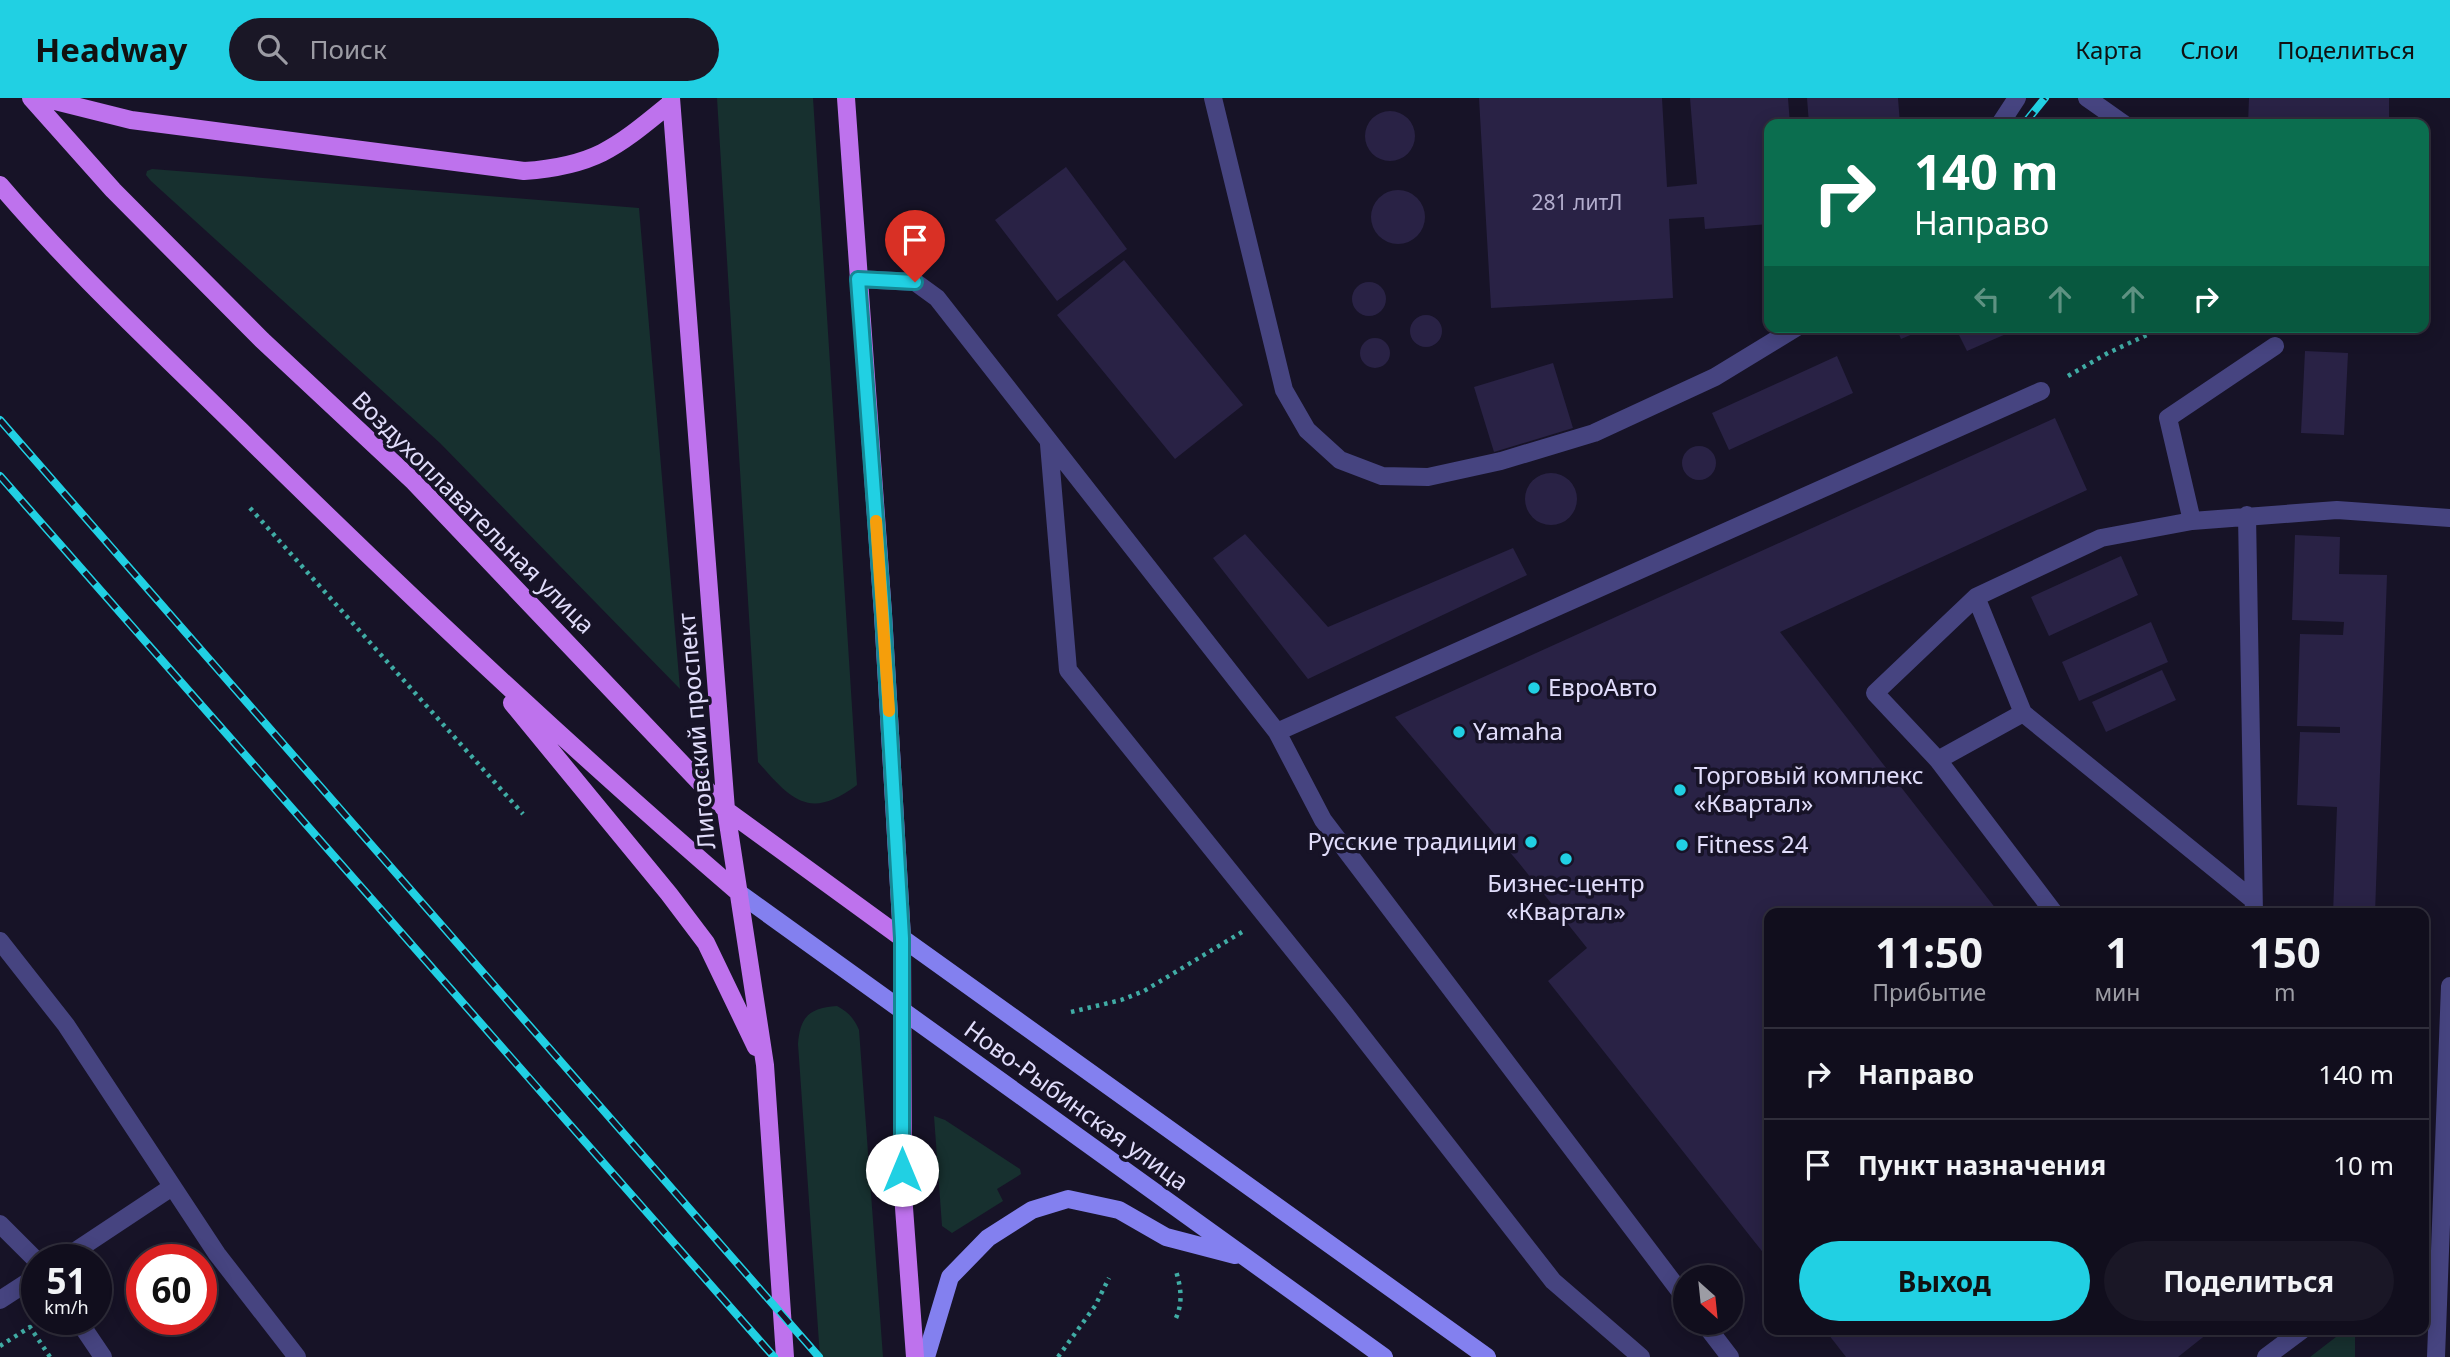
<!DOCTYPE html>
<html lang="ru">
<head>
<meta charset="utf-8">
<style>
  :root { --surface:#110e1d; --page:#1a1726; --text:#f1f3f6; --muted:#9c9ca4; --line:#302e3b; --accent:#21d0e3 }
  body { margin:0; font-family:"Noto Sans",sans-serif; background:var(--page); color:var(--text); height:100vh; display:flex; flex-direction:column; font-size:26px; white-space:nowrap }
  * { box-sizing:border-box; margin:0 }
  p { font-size:23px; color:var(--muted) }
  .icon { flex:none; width:38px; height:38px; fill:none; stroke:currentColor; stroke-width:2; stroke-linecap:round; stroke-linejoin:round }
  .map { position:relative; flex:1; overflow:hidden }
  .details { position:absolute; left:1764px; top:810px; width:665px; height:427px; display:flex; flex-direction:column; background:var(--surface); border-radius:14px; box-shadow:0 4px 18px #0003,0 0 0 2px var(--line) }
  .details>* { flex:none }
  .banner { position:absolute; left:1764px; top:21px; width:665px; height:214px; border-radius:14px; box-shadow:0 4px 18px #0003,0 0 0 2px var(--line); background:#0b6e4f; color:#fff; overflow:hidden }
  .needle { width:46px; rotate:153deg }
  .buttons { position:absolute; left:1673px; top:1167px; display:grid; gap:14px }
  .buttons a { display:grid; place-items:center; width:70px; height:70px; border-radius:50%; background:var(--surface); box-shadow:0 4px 18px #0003,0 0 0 2px var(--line); font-size:35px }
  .speed { position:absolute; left:21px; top:1146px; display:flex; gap:14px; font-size:35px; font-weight:700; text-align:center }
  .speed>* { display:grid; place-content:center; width:91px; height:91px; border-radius:50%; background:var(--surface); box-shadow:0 4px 18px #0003,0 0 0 2px var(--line); line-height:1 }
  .speed small { font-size:18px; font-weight:400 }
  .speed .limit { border:10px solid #d22; background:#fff; color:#111 }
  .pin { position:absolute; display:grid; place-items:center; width:60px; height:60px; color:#fff; margin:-72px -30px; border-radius:50% 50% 50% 0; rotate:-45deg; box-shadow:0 0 7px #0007 }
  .pin .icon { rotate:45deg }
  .me { position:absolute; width:77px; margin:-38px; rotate:0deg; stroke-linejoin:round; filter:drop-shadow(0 0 5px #0008) }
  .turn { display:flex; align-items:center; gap:24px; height:147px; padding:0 35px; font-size:32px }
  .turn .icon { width:91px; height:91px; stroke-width:2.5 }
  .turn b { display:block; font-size:49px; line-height:60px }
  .lanes { display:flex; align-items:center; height:66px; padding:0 35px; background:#0003; justify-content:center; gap:35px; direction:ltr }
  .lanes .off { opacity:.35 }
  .eta { display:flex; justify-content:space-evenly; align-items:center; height:119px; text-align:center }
  .eta b { font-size:42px; font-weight:700; line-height:49px }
  .action { display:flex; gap:14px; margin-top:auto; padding:14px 35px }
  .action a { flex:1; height:80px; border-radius:42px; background:var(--accent); color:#111; font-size:28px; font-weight:700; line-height:80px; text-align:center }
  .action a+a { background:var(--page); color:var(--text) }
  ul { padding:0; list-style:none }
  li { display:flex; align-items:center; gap:21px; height:91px; padding:0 35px; border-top:2px solid var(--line) }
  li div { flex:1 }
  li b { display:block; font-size:26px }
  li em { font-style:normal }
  header { display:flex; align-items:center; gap:42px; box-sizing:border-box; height:98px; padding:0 35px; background:var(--accent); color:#111 }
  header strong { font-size:33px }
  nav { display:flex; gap:38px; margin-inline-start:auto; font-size:24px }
  .search { width:490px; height:63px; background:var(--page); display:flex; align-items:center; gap:18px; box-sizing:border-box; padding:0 24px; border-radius:38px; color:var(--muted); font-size:26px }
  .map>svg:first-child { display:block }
  .green { fill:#17302f }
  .building { fill:#292245 }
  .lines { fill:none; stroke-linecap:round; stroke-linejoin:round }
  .path { stroke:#40aca5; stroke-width:4.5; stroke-dasharray:3.5 5; stroke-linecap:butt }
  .lane { stroke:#464480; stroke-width:18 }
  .street { stroke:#464480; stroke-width:18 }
  .secondary { stroke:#8380ef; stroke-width:18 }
  .primary { stroke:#be72ed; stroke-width:18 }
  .rail-casing { stroke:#21d0e3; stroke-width:8 }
  .rail { stroke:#171327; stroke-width:5; stroke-dasharray:16; stroke-linecap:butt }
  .route-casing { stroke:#158794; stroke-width:18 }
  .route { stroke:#21d0e3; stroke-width:12 }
  .slow { stroke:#f59e0b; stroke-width:12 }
  .poi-dot { fill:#21d0e3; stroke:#171327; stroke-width:2.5 }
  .labels { text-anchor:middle; stroke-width:7; stroke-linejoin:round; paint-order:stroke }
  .number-label { font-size:21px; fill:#b3aece }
  .street-label { font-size:24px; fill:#e1ddfb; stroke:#171327 }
  .poi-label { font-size:24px; fill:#e1ddfb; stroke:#171327; text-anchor:start }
</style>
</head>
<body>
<header>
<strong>Headway</strong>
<div class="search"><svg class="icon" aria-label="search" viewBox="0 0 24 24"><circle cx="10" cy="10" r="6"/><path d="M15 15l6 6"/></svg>Поиск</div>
<nav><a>Карта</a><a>Слои</a><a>Поделиться</a></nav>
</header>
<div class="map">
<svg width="2450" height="1259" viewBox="0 0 2450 1259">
  <rect width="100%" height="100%" fill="#171327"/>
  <path class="green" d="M717,0H813L857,687C810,722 792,703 758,664Z
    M152,71L639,110L680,591L440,345L151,83L146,77L147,73Z
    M837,908C848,914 854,920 859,932L883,1259H820L798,946C800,919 809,910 837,908Z
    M934,1018L945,1022L1020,1071L1021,1076L997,1091L1003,1103L952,1135L942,1128Z
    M2345,1232H2355V1259H2310Z"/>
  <path class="building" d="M1479,0H1662L1667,89L1697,86L1690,0H1788L1790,26H1769V126L1705,131L1704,119L1669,121L1673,200L1491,210Z
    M1807,0H1898L1900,26H1809Z
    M2249,0H2389V26H2248Z
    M1365 38a25 25 0 1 1 50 0a25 25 0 1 1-50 0Z
    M1066,69L1127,151L1057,203L995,122Z
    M1371 119a27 27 0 1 1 54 0a27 27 0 1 1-54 0Z
    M1124,162L1243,307L1175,361L1057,217Z
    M1352 201a17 17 0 1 1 34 0a17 17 0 1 1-34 0Z
    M1410 233a16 16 0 1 1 32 0a16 16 0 1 1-32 0Z
    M1896,229H1929L1901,241Z
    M1955,229H2022L1967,253Z
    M1360 255a15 15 0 1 1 30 0a15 15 0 1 1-30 0Z
    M2305,253L2348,255L2344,337L2301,335Z
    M1837,258L1853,295L1729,352L1712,315Z
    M1553,265L1573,330L1494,354L1474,289Z
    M2055,320L2087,392L1780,534L2000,816H1769V1162L1548,883L1587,850L1519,765L1395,619Z
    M1682 365a17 17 0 1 1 34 0a17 17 0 1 1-34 0Z
    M1525 401a26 26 0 1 1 52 0a26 26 0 1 1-52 0Z
    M1245,436L1328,529L1513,450L1527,477L1308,581L1213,460Z
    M2295,437L2340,439L2339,476L2387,477L2375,816H2333L2337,709L2297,707L2300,634L2340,635V629L2297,628L2300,536L2343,537L2344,524L2292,522Z
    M2121,458L2138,497L2049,538L2031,499Z
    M2151,524L2168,564L2079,603L2062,564Z
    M2162,572L2176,602L2106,634L2092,604Z
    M1825,1232H2205L2207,1236L2178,1259H1846Z"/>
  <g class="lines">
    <path class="path" d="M2424,127H2426
      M2068,278L2108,255L2164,229
      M250,410L523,716
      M1071,914L1121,902L1144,893L1242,834
      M1176,1220C1183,1204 1181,1190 1176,1173
      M0,1248L30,1229L50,1259
      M1058,1259L1095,1208L1109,1180"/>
    <path class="lane" d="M1213,0L1284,292L1307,332L1340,362L1382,378L1428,379L1501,363L1594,335L1715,279L1797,229
      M2087,0L2124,26
      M2000,26L2017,0
      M858,181L915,184L937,200L1277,634L1323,722L1685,1200
      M1049,346L1068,572L1344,915L1553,1183L1641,1259
      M2247,417L2254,816
      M2192,423L2168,320L2275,248
      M1976,499L2023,615L2252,801
      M1277,634L2041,293
      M1938,662L2023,615
      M2055,816L1938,662L1875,595L1976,499L2101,440L2192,423L2337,412L2450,420
      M0,843L66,927L217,1156L297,1259
      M0,1126L37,1163
      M62,1162L172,1089
      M0,1202L37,1178
      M2424,1205L2438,1204
      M78,1222L103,1259
      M1704,1225L1730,1259
      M2266,1259L2302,1232"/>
    <path class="street" d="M2436,1259L2450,888"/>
    <path class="secondary" d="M739,795L1384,1259
      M902,840L1487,1259
      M926,1259L950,1179L988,1140L1032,1112L1068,1101L1119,1112L1166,1139L1235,1157"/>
    <path class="primary" d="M31,0L113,92L262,242L414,384L726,712L902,840
      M43,0L131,22L524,73C596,68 617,49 671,5
      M671,0L726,712L765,967L785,1259
      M846,0L883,516L902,840L903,1096L915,1259
      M0,87C74,174 159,252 240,332C402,492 567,647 739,795
      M512,605L669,796L706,845L756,949"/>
    <defs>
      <path id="rail" d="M2024,26L2045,0
        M0,322L819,1259
        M0,378L774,1259"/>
    </defs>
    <use href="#rail" class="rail-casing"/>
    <use href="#rail" class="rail"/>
  </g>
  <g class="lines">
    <defs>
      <path id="route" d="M902,1072V840L883,516L858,181L915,184"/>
    </defs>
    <use href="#route" class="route-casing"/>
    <use href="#route" class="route"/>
    <path class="slow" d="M876,423L889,613"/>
  </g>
  <g class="poi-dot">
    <circle cx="1534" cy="590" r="7"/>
    <circle cx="1459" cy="634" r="7"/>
    <circle cx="1680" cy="692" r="7"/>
    <circle cx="1531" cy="744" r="7"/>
    <circle cx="1682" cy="747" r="7"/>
    <circle cx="1566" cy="761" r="7"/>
  </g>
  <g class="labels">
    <g class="number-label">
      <text x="1577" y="112">281 литЛ</text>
    </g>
    <g class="street-label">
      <text transform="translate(473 415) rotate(45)" y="8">Воздухоплавательная улица</text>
      <text transform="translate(697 633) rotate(-95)" y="8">Лиговский проспект</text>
      <text transform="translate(1076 1008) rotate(36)" y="8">Ново-Рыбинская улица</text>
    </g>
    <g class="poi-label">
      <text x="1548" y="598">ЕвроАвто</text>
      <text x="1473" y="642">Yamaha</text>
      <text x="1694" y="686">Торговый комплекс<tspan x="1694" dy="28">«Квартал»</tspan></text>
      <text x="1517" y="752" text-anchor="end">Русские традиции</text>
      <text x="1696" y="755">Fitness 24</text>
      <text x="1566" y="794" text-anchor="middle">Бизнес-центр<tspan x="1566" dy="28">«Квартал»</tspan></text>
    </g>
  </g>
</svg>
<div class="buttons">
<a><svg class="needle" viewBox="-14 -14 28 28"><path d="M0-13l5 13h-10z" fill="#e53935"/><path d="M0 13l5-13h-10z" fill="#9c9ca4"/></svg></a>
</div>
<div class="speed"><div>51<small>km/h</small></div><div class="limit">60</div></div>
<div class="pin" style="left:915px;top:184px;background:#d93025"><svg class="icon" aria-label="arrive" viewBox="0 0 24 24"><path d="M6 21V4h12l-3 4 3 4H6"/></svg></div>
<svg class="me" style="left:902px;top:1072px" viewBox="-20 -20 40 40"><circle r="19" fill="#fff"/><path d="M0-13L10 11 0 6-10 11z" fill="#21d0e3"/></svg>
<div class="banner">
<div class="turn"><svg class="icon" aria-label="right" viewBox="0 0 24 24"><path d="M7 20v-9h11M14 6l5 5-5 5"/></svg><div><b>140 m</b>Направо</div></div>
<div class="lanes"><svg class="icon off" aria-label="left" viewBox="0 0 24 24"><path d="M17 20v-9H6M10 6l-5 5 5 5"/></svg><svg class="icon off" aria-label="ahead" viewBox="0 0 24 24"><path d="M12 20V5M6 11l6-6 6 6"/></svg><svg class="icon off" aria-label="ahead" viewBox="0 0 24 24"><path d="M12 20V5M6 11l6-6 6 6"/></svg><svg class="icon" aria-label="right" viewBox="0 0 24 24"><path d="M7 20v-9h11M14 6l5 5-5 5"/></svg></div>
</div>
<section class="details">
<div class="eta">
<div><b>11:50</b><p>Прибытие</p></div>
<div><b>1</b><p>мин</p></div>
<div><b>150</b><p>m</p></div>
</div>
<ul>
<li><svg class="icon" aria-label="right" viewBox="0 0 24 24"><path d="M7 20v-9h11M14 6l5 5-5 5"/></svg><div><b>Направо</b></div><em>140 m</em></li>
<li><svg class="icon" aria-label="arrive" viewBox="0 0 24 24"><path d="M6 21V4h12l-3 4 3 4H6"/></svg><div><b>Пункт назначения</b></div><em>10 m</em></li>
</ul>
<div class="action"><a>Выход</a><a>Поделиться</a></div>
</section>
</div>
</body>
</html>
